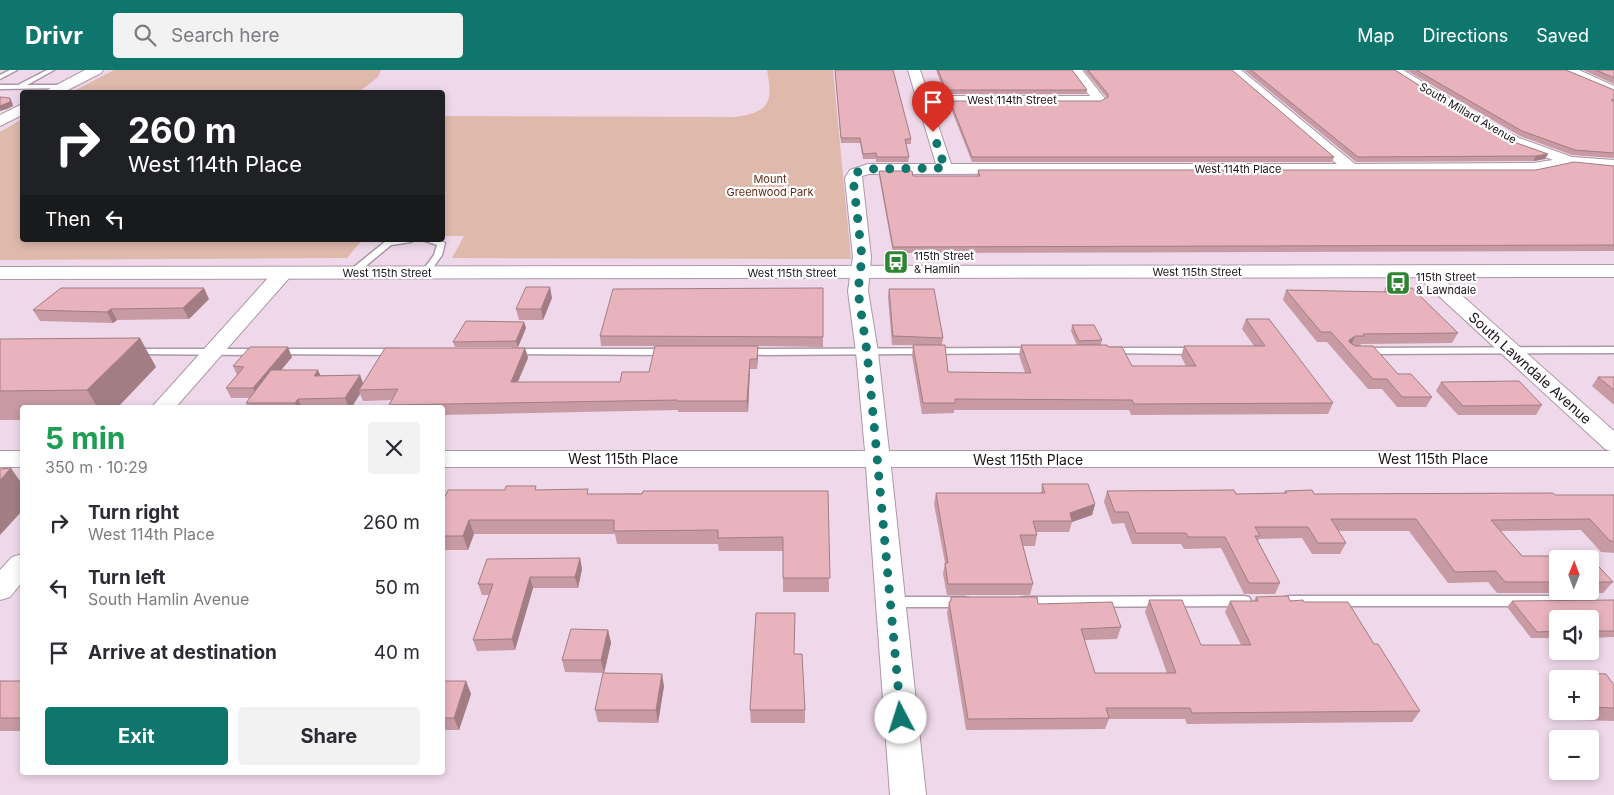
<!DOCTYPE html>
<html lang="en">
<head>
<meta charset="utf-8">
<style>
  :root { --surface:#fff; --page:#f2f2f3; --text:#2b2b33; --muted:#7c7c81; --accent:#0f766e }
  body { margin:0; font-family:Inter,sans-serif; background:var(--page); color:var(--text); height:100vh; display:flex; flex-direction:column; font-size:19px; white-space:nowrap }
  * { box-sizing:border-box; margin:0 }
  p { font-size:16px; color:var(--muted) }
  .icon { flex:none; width:28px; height:28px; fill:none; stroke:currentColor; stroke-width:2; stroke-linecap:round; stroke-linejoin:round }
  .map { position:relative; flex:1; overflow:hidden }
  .sheet { position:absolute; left:20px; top:335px; width:425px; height:370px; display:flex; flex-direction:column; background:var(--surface); border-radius:5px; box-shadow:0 2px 8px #0003 }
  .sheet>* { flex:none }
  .guide { position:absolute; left:20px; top:20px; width:425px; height:152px; border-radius:5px; box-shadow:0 2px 8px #0003; background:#202124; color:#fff; overflow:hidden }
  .needle { width:32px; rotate:1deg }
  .buttons { position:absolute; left:1549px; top:480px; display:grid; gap:10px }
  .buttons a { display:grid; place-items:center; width:50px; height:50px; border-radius:5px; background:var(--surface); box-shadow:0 2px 8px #0003; font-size:25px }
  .pin { position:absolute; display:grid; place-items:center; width:42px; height:42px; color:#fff; margin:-51px -21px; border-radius:50% 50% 50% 0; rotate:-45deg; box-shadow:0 0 5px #0007 }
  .pin .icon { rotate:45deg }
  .me { position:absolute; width:55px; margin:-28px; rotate:355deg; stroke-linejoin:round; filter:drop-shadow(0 0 4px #0008) }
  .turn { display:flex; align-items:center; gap:18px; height:105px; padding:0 25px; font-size:22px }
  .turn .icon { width:65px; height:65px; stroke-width:2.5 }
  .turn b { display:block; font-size:35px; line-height:42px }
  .then { display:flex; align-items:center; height:48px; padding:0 25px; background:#0003; gap:10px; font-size:19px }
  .round { display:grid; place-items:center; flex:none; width:52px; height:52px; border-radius:5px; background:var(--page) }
  .overview { display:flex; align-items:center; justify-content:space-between; height:85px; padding:0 25px }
  h1 { font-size:30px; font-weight:700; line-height:38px; color:#1e9e55 }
  .action { display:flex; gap:10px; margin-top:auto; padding:10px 25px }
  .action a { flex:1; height:58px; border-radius:5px; background:var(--accent); color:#fff; font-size:20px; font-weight:700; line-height:58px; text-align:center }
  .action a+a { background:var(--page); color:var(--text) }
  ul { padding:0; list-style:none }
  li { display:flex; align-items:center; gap:15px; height:65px; padding:0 25px }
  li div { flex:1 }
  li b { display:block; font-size:19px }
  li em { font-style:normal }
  header { display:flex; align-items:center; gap:30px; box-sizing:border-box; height:70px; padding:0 25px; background:var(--accent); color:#fff }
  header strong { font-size:24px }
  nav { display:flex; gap:28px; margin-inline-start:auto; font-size:18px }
  .search { width:350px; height:45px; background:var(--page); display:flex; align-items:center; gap:12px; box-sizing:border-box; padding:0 18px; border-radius:5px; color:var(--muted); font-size:19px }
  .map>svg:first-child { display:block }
  .green { fill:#deb9ac }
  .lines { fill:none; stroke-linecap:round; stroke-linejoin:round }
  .service-casing { stroke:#ac98a9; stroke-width:3 }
  .minor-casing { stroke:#ac98a9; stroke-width:2 }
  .tertiary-casing { stroke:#ac98a9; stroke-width:2 }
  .secondary-casing { stroke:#ac98a9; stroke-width:2 }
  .service { fill:#fff; fill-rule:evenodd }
  .minor { fill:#fff; fill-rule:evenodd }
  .tertiary { fill:#fff; fill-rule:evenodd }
  .secondary { fill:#fff; fill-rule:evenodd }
  .wall { fill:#c89aa3; fill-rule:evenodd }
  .shaded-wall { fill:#a27d84 }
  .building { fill:#e8b3bd; stroke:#a27d84 }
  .route { stroke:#0f766e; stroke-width:9; stroke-dasharray:0 16.2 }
  .labels { text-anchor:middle; stroke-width:4.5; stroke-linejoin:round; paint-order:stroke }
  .far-street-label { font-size:11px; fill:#1a1219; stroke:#fff }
  .far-park-label { font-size:11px; fill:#662b14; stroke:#fff }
  .far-poi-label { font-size:11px; fill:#1a1219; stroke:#fff; text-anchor:start }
  .street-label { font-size:14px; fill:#1a1219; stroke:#fff }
</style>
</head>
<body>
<header>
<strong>Drivr</strong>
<div class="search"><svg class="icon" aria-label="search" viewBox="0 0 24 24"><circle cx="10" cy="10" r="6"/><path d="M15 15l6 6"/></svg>Search here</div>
<nav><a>Map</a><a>Directions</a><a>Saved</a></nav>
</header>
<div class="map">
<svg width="1614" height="725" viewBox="0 0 1614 725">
  <rect width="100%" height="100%" fill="#eed8ea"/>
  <path class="green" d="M114,0H381L378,7L359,22H72Z
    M767,0H833L851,189L452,188L464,166H443V46L736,47C770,42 773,32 767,0Z
    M22,49V170H362L347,188L0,190V62Z"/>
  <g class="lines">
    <defs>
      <path id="service" d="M10,0H17L0,9V5Z
        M47,0H54L27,15H64L66,16V18L0,19V15H18Z
        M393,170H415L411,172L391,175L355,205H349V201L386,171Z
        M423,170H439L445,173L442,185L428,205L425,206L421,203L434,185L437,175Z
        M1614,277V283L1363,284L1358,281L1363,278Z
        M1033,278L1037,279L1038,281L1037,283L744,285L739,282L744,279Z
        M1109,278H1196L1201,281L1196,284L1105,283L1104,281L1105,279Z
        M134,279H261L266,282L261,285L130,284L129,282Z
        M277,279H398L403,282L398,285L273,284L272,282L273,280Z
        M512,279H668L673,282L668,285L508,284L507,282Z
        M1244,526L1249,527L1251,531L1249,535L1244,536L1025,537L1020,536L1018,532L1020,528L1025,527Z
        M1290,526H1551L1556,527L1558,531L1556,535L1551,536H1290L1285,535L1283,531L1285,527Z
        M892,527H964L969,528L971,532L969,536L964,537H892L887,536L885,532L887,528Z"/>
      <path id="minor" d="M908,0H920L929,26H1090L1070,0H1082L1106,30L1100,34H931L951,94H1337L1228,0H1241L1355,94L1533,93L1553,90L1509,74L1489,64L1389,0H1403L1499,58L1519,68L1572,87L1614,90V100L1571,95L1533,103L869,104L862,106L871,187L868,221L878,282L889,381H1611L1605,379L1417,206L1415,202L1417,198L1424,196L1431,198L1614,361V397H891L926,725H890L866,397H442V381H865L856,282L848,221L853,187L845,108L850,100L868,94H936Z
        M1563,0H1579L1614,16V25L1565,3Z
        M283,197L290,199L292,203L290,207L175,338H151L276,199Z
        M0,381H22V397H0Z
        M22,484V512L10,527L0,530V500L12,487Z"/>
      <path id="tertiary" d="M1614,195V207L0,209V197Z"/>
      <path id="secondary" d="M85,0H103L101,3L64,22H47L49,19Z
        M22,34V45L0,56V45Z"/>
    </defs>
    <use href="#service" class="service-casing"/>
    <use href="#minor" class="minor-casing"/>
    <use href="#tertiary" class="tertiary-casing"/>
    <use href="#secondary" class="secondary-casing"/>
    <use href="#service" class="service"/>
    <use href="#minor" class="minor"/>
    <use href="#tertiary" class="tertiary"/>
    <use href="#secondary" class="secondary"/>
  </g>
  <path class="wall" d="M835,0H893L911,69V74H906L909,87L908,92H876V89H863L860,73H841Z
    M936,0H1072L1087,20L1086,24H945Z
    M1084,0H1232L1334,87L1332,92H972L950,36V31H1101L1107,28Z
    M1244,0H1395L1491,61L1511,71L1548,84L1545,89L1533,91L1356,92Z
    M1406,0H1566L1614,20V88L1572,85L1520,66Z
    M1583,0H1614V14Z
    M1614,96V181L893,183L879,106V101L913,106H977L978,100H1536Z
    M823,218V277L758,276L757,299H750L748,342H678V340L442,345V338H390L389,335L392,330L363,331L360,324L351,338H248L246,333L250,328H231L226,318L237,305L233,296L292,287L281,300H318L320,305H360L363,313L525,278L528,288L518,312H620L649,302L663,276H601L600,266Z
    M1385,218L1458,263L1452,273L1361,274L1360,276L1398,304L1432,327L1426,337H1397L1382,319H1368L1327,272H1317L1283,230L1286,220L1384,222Z
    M889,219L943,268L942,275L948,302L1025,303L1019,285L1021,275H1077L1071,261L1072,255L1102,270L1101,275L1108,277L1132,296H1186L1181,286L1184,276H1254L1242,259L1246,249L1333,333L1328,344L1131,345L1129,340H954V343L922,344L912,286L913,275H892L888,227Z
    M552,228L543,250H519L516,239Z
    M209,229L189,249L117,250L113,253L40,251L33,240Z
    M524,252L526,258L518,277H455L453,272Z
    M0,269L156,297L117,338H22V350H0Z
    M1598,307H1614V335L1592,316Z
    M1441,312L1542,335L1536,345H1458L1436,321Z
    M1042,414L1095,434L1092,445L1072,452L1069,462H1036L1037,465L1035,476H1023L1033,514L1030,525H947L943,504L945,493L934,434L936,423H1041Z
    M537,420L589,424L828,421L829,522H783V481H719L718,474H617L615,464H474L468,480H442V433Z
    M1234,420L1236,424L1284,423L1285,421L1312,420L1314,424L1553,423L1555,425H1614V483L1601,482L1581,460L1501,461L1522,486H1589L1613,512L1603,523H1497L1488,512L1448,513L1409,461H1338L1346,473L1340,484H1312L1302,468L1259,469L1258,471L1280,513L1275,524H1244L1221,478L1184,479L1181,474H1132L1124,453L1112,454L1104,432L1107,421ZM1558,489H1590V521H1558Z
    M580,488L582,499L578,518H533L515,580L477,581L473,570L489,525H482L478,514Z
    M951,527L1038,534L1121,557L1117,569L1084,570L1095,603H1167L1145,542L1149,530L1201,575L1204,576L1241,575L1225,542L1230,531H1254L1256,527L1304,532L1374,574L1420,641L1412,652L1187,654L1185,649H1109L1105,659L966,660L947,543L949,532H950Z
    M1614,530V567L1590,568V549H1558V568H1531L1507,537L1512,531Z
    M608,560L611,573L604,603L565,602L562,590Z
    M795,584L805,640V653H751L750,640Z
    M1564,602L1614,615V651L1577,650L1571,641H1590V609H1559Z
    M1558,610V621L1553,615Z
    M0,611H22V661H0Z
    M442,611H466L471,624L459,660H442Z
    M664,616L658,653L598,652L595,640Z"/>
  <path class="shaded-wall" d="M10,28L12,32L13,36L7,39L0,41V36Z
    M1548,84L1545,89L1533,91L1536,86Z
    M550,217L552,228L543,250L541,239Z
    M204,218L209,229L189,249L183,238Z
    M111,239L117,250L113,253L107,242Z
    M524,252L526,258L518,277L516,271Z
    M1355,266L1351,276L1345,279L1349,270Z
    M140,268L156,297L117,338H98L87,320Z
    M758,276V286L757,299V289Z
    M288,277L292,287L258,328L253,318Z
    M525,278L528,288L513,322L511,312Z
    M750,289V299L748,342L747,331Z
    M318,300L323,312L314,306Z
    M360,305L364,317L359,320L360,324L351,338H349L345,328Z
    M298,329L302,338H297L295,333Z
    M11,398L22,414V441L0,465V410Z
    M1095,434L1092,445L1072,452V451L1070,443Z
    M469,450L474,464L468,480L463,466Z
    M580,488L582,499L578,518L575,507Z
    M530,507L533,518L515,580L512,569Z
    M608,560L611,573L604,603L601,590Z
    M662,604L664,616L658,653L656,640Z
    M466,611L471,624L459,660L454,648Z"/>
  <path class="building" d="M835,0H893L911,69H905L909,87H877L876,83L863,84L860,68H841Z
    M938,0H1072L1087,20H946Z
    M1088,0H1232L1334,87H972L950,31H1101L1108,27V24Z
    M1251,0H1395L1491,61L1511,71L1548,84L1536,86L1358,87Z
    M1416,0H1566L1614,20V30H1611L1614,32V83L1575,80L1522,61Z
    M1596,0H1614V8Z
    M0,27L10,28V32L0,36Z
    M1574,92L1614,96V175L893,177L879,101H912L913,106H980L978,100H1536Z
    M526,217H550L541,239H516Z
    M61,218H204L183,238L111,239L107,242L33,240Z
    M823,218V267L600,266L613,219Z
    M1385,218H1412L1458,263L1363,264L1365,266H1355L1349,270V272L1355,276H1373L1398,304H1411L1432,327H1402L1387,309H1373L1331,262H1321L1286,220L1389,222Z
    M889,219H934L943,268L893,266Z
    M1246,249H1269L1333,333L1134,334L1132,330L955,329V333H923L913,275H945L948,302L1031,303L1021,275H1107L1108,277H1122L1132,296H1196L1184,276H1265Z
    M466,251L524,252L516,271L453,272Z
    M1072,255H1094L1102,270L1079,271Z
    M140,268L87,320L0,321V269Z
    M655,276H758L757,289H750L747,331H677V330L389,335L398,319L359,320L385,278H525L511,312H620L622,302H649Z
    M250,277H288L253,318H226L244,297L233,296Z
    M271,300H318L314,306L360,305L345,328L298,329L295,333H246Z
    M1598,307H1614V320Z
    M1519,311L1542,335L1463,336L1441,312Z
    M11,398L0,410V399Z
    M1042,414H1088L1095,434L1070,443L1072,451H1033L1037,465H1020L1033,514H948L945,493H948L936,423H1045Z
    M506,416H536L535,420L588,419L587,424H642L643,421H828L830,508H783V467L718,468V460L614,461V450H469L463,466H442V433L448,420H505Z
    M1234,420L1236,424L1287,423L1285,421L1312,420L1314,424L1553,423L1555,425H1614V471H1610L1590,449L1491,450L1522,486H1589L1613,512H1590V489H1558V512H1505L1496,501L1455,502L1416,449H1331L1346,473H1318L1308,457H1255L1260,466H1255L1280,513H1249L1225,467H1188L1186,463H1136L1128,442H1115L1107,421Z
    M580,488L575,507H530L512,569L473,570L493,514H478L487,489Z
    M1288,526L1290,531L1303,530L1304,532H1348L1374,574H1378L1420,641L1192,643L1190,638H1106L1109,648L968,649L949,532L951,531V527H1037L1038,534L1112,532L1121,557L1081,559L1095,603H1176L1149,530H1182L1201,575H1251L1230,531H1258L1256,527Z
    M1614,530V561H1590V549H1558V561L1537,562L1512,531Z
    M756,543H795L794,584H802L805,640H750Z
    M571,559L608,560L601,590H562Z
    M1564,602L1606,604L1614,615V638L1590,637V609H1569Z
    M603,603L662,604L656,640H595Z
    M0,611H22V648H0Z
    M442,611H466L454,648H442Z"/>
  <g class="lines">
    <path class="route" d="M901,648L874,354L867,282L858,221L862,187L853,108C856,101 861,100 868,99L945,98L933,62"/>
  </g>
  <defs>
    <symbol id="bus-square" viewBox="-11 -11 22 22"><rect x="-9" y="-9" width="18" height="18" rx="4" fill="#2e8432" stroke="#fff"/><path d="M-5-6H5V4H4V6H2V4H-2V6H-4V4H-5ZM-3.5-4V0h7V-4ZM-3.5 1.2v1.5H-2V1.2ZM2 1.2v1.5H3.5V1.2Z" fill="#fff"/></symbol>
  </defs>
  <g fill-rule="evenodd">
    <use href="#bus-square" x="882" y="178" width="28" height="28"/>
    <use href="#bus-square" x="1384" y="199" width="28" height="28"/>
  </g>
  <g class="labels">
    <g class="far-street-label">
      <text x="1012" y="34">West 114th Street</text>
      <text transform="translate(1468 43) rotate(30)" y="4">South Millard Avenue</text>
      <text x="1238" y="103">West 114th Place</text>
      <text x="1197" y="206">West 115th Street</text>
      <text x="387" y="207">West 115th Street</text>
      <text x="792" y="207">West 115th Street</text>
    </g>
    <g class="far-park-label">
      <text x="770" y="113">Mount<tspan x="770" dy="13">Greenwood Park</tspan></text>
    </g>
    <g class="far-poi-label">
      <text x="914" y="190">115th Street<tspan x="914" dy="13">&amp; Hamlin</tspan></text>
      <text x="1416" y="211">115th Street<tspan x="1416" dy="13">&amp; Lawndale</tspan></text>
    </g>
    <g class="street-label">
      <text transform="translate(1530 298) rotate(42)" y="5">South Lawndale Avenue</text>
      <text x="623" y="394">West 115th Place</text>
      <text x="1433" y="394">West 115th Place</text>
      <text x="1028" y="395">West 115th Place</text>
    </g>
  </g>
</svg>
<div class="buttons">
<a><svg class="needle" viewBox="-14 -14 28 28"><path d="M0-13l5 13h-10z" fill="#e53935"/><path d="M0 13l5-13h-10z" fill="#7c7c81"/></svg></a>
<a><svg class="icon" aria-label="sound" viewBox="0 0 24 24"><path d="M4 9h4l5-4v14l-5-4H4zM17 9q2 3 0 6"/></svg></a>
<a>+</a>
<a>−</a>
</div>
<div class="pin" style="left:933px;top:62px;background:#d93025"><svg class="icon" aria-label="arrive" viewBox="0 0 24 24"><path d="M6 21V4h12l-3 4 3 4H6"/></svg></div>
<svg class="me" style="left:901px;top:648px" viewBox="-20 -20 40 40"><circle r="19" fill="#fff"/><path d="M0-13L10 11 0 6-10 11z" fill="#0f766e"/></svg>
<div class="guide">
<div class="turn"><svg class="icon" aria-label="right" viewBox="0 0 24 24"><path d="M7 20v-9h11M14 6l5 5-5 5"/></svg><div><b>260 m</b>West 114th Place</div></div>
<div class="then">Then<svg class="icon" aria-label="left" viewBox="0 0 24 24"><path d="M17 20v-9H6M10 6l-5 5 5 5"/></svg></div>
</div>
<section class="sheet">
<div class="overview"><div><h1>5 min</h1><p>350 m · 10:29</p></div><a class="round"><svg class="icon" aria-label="close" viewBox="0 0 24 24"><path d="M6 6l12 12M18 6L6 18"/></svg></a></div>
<ul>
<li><svg class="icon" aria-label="right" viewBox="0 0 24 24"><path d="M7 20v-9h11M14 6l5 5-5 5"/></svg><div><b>Turn right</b><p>West 114th Place</p></div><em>260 m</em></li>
<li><svg class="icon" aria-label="left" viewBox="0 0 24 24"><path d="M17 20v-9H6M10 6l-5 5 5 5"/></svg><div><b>Turn left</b><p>South Hamlin Avenue</p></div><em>50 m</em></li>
<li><svg class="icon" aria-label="arrive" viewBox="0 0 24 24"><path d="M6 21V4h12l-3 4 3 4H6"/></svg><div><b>Arrive at destination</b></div><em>40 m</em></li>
</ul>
<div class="action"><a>Exit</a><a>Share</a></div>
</section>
</div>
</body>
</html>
